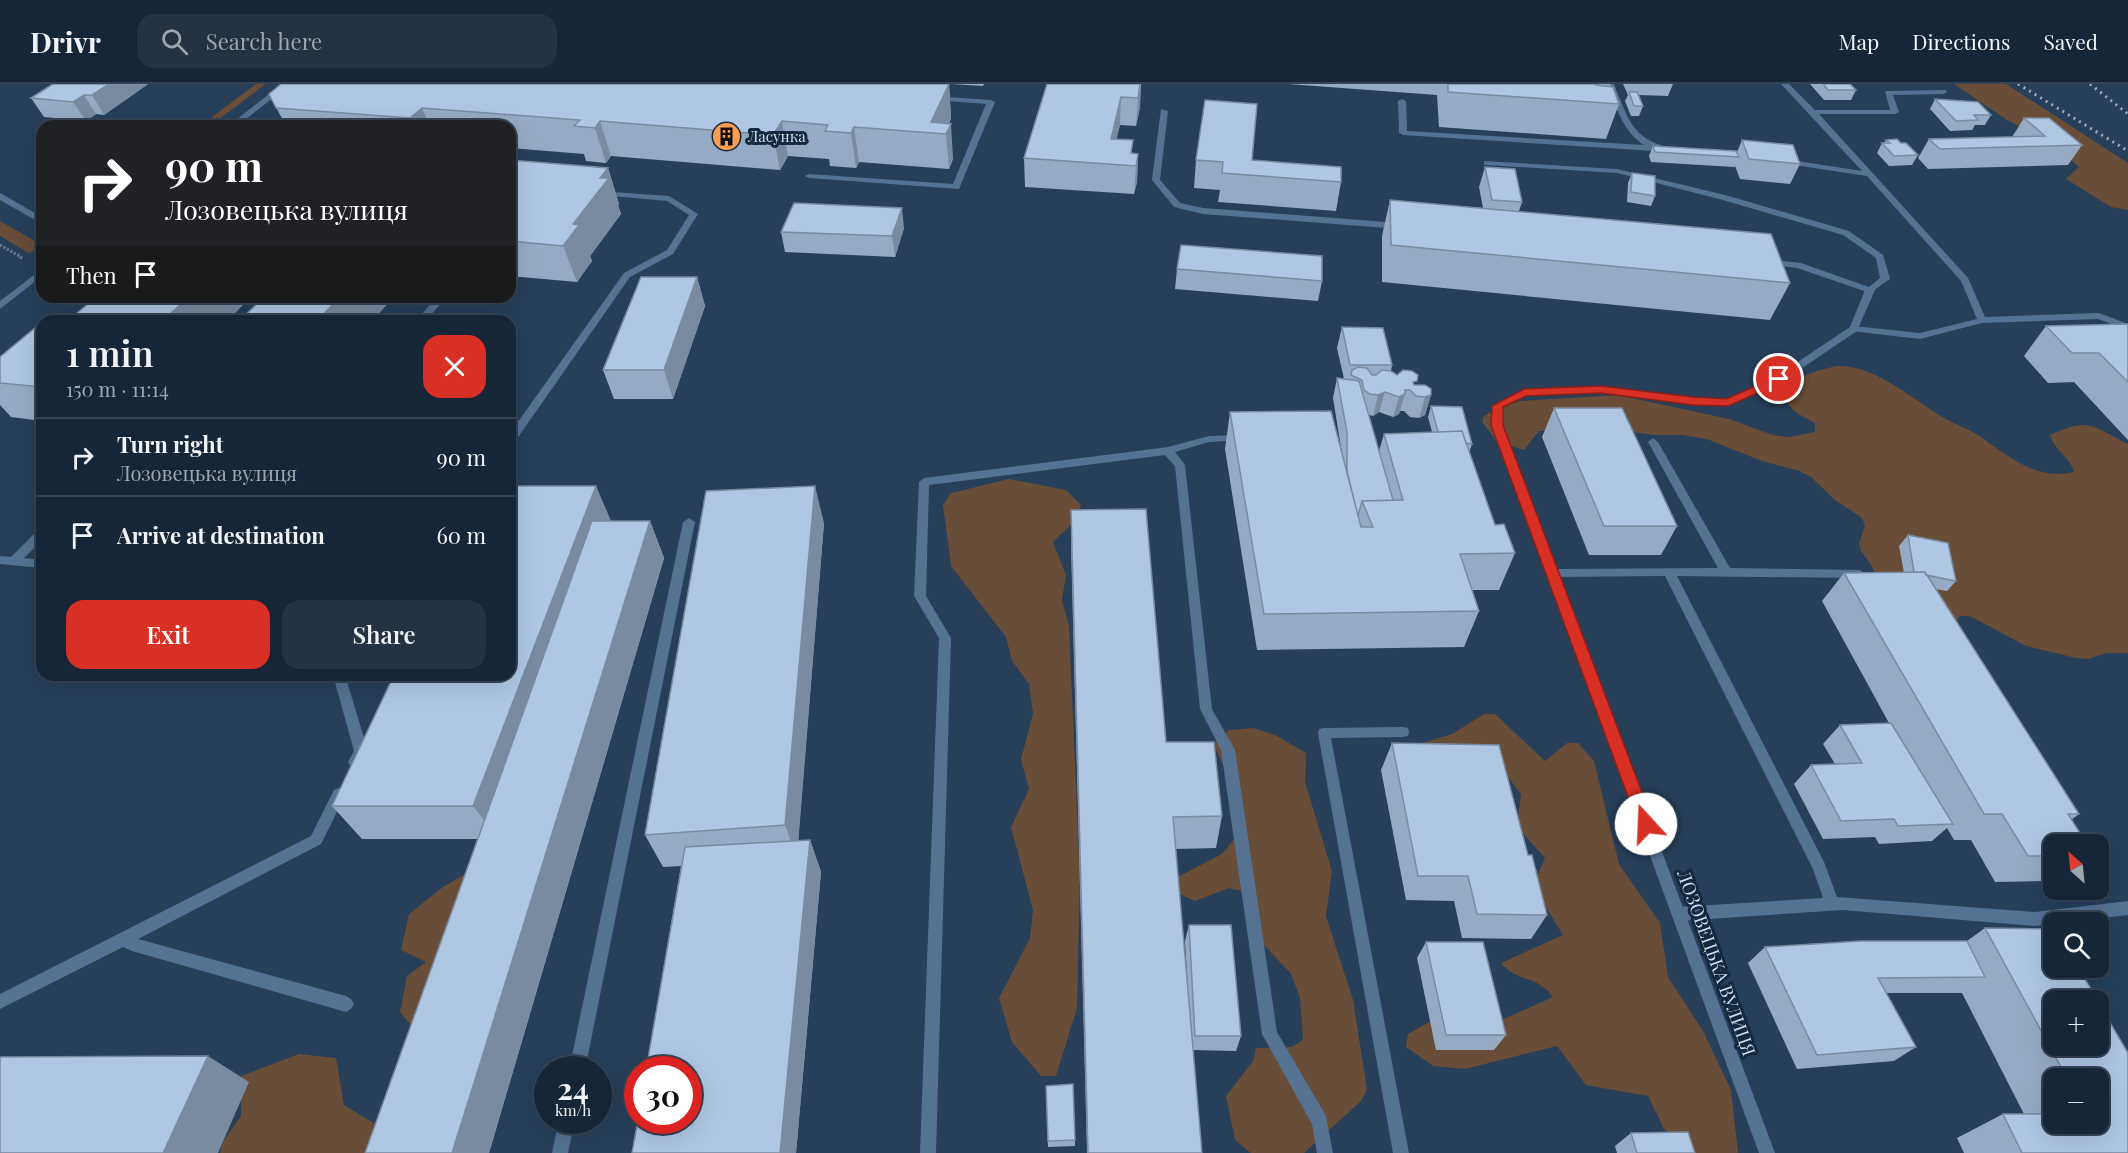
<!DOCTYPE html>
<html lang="en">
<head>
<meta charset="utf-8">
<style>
  :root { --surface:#172637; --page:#243242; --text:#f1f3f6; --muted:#9ea5ad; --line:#364352; --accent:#d93025 }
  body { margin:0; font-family:"Playfair Display",serif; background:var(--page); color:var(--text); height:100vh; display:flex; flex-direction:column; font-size:22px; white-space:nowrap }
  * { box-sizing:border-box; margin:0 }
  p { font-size:20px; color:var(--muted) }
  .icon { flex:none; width:33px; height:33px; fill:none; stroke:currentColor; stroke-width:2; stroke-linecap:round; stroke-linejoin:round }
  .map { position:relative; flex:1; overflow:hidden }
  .side { position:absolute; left:36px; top:231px; width:480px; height:366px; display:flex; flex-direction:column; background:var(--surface); border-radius:18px; box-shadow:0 6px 24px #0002,0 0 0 2px var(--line) }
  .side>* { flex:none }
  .banner { position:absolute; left:36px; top:36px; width:480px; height:183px; border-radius:18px; box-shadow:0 6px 24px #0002,0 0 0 2px var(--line); background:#202124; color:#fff; overflow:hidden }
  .needle { width:39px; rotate:333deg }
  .fabs { position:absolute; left:2043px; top:750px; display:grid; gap:12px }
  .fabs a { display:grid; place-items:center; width:66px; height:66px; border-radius:12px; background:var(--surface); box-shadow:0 6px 24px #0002,0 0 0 2px var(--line); font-size:30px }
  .speed { position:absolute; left:534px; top:972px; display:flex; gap:12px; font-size:30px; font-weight:700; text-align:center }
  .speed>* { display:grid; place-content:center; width:78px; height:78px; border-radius:50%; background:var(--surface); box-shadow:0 6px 24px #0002,0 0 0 2px var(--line); line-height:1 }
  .speed small { font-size:15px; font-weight:400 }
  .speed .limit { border:9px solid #d22; background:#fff; color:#111 }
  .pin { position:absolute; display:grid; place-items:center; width:51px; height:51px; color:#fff; margin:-26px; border:3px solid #fff; border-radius:50%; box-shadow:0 2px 6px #0007 }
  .me { position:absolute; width:66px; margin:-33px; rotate:340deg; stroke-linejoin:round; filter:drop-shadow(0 0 4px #0008) }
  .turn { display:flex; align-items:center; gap:21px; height:126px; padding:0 30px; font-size:27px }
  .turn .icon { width:78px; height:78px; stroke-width:2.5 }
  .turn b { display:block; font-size:42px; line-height:51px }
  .then { display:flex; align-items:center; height:57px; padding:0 30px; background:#0003; gap:12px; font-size:22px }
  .round { display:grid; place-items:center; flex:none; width:63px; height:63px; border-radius:18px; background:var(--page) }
  .overview { display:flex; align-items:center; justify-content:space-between; height:102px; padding:0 30px }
  h1 { font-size:36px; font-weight:600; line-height:45px }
  .button { display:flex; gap:12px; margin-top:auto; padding:12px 30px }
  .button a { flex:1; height:69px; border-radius:18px; background:var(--accent); color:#fff; font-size:24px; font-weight:600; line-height:69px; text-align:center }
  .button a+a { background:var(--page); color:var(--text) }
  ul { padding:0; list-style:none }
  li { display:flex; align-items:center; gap:18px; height:78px; padding:0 30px; border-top:2px solid var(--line) }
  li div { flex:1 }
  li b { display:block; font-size:22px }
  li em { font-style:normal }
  header { display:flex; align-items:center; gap:36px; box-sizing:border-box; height:84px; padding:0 30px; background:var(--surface); border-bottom:2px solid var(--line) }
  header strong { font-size:28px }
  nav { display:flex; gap:33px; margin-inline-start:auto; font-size:21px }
  .search { width:420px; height:54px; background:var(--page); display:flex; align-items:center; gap:15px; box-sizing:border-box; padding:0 21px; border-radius:18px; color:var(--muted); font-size:22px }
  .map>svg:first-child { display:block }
  .built { fill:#273f59; fill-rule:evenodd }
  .green { fill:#684d38 }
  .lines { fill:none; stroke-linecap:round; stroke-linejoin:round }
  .path { stroke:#6b7c8f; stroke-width:3; stroke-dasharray:2 2; stroke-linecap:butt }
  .service { fill:#557293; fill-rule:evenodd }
  .minor { fill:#557293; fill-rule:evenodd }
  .rail { stroke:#9cabbb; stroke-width:3; stroke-dasharray:2 4.5; stroke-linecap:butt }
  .wall { fill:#96abc3; fill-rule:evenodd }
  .shaded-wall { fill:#7a8b9f }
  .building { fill:#afc7e3; stroke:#7a8b9f; stroke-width:1.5 }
  .route { fill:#d93025; stroke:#8d1f18; stroke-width:1.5 }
  .labels { text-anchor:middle; stroke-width:6; stroke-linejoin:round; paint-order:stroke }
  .far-poi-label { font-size:15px; fill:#d1deec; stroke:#15293e; text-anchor:start }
  .street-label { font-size:18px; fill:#d1deec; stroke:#15293e }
</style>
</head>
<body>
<header>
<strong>Drivr</strong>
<div class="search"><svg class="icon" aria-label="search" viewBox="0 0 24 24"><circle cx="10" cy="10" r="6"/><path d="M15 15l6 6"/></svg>Search here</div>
<nav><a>Map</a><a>Directions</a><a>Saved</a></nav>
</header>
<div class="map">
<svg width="2128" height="1069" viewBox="0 0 2128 1069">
  <rect width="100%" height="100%" fill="#1f3349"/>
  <path class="built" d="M0,0H2128V1069H0ZM42,42H510V213H42ZM42,237H510V591H42ZM2054,760H2098V806H2054ZM2054,838H2098V884H2054ZM2054,916H2098V962H2054ZM548,986H598V1036H548ZM638,986H688V1036H638ZM2054,994H2098V1040H2054Z"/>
  <path class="green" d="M256,0H266L210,42H200Z
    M1954,0H2006L2128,79V126L2111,123L2066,95L2079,83L2051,59L2007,36Z
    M0,137L42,161V163L29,169L0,152Z
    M1837,282C1874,280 1914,316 1944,334C1955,340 1967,344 1978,351C2007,371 2035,397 2074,388C2070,373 2055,367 2050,351C2091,332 2092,343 2128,360V569H2107L2088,575L2076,574L2026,562L1970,532H1959L1956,539L1878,501L1872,482L1861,467L1859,460L1865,441L1862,434L1835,416L1811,393L1799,387L1762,377L1707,355L1682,351H1655L1627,347H1539L1524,366L1497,357L1482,338L1484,332L1496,325L1520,317L1618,311L1729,335L1773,351L1789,353L1815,348V339C1806,334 1789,327 1786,315C1780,294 1824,285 1837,282Z
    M1009,395L1066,406L1081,421L1077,435L1053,458L1066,491L1062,516L1069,542L1080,794L1077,924L1056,992H1041L1012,958L999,914L1030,854L1033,826L1011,743L1029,705L1021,675L1033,630L1029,600L1012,577L1006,553L951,482L943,421L951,409Z
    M1484,630H1495L1545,677L1567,659H1578L1594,677L1619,780L1660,839L1668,893L1703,947L1731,1006L1738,1069H1691L1664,1045L1648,1012L1586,1001L1557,962L1465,985L1433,982L1406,963L1408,950L1431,937L1488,942L1553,913C1536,890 1519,900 1501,879L1563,851L1533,802L1545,774L1517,743L1521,710L1498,680L1394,691L1396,672L1403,665L1452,650Z
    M1253,644L1275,651L1306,669L1305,698L1332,787L1326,832L1353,916L1367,1005L1361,1017L1304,1069H1251L1235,1056L1226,1012L1253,977L1256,964L1292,963L1303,956L1300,914L1291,890L1255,851L1242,807L1229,804L1195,817L1173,807L1170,797L1222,770L1243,744L1230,696L1213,659L1229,646Z
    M499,770L427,960L400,928L407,892L426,878L401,866L409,830L443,803Z
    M299,970L336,974L344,1021L377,1041L388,1069H220L222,1059L241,1032V992Z"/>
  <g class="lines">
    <path class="path" d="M0,161L21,173L20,175"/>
    <path class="service" d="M1606,0H1614C1628,34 1631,55 1671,64V68L1403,51L1399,49L1398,17L1402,15L1406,17L1407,47L1644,61C1623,48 1616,22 1606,0Z
      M1781,0H1789L1815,26H1890L1885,7L1946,6L1947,8L1943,10L1893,11L1899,28L1895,30H1819L1968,194L1985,233L2099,229L2128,240V246L2098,235L1982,239L1920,255L1851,247L1849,245L1854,242L1920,249L1977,235L1961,197L1867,92L1781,79L1780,77L1784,75L1862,87Z
      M932,12L991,16L995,18L959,105L809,94L805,92L809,90L953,100L986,20L935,16L931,14Z
      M1161,25L1168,27L1160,96L1180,119L1203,124L1400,139L1404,142L1400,145L1203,130L1174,123L1152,96Z
      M1484,77L1617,85L1729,112L1849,147L1883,171L1890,195L1870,209L1797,184L1763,180L1762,178L1766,175L1801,179L1869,203L1880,194L1876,174L1843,151L1723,116L1617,89L1487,81H1484Z
      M598,107L669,112L698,130L673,170L630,193L514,359L510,360V349L624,189L667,166L689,131L667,117L601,111L597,109Z
      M436,216L441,219L426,237H416L433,217Z
      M1240,351L1245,354L1244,356L1209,358L1175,368L1185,381L1212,625L1235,666L1277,948L1326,1032L1333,1069H1317L1312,1040L1262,950L1221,666L1200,625L1175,382L1165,371L929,401L926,512L951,554L936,1069H920L939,554L914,512L919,398L924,394L1168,363L1209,352Z
      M1653,354L1658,358L1730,484L1860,486L1866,490L1860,494L1677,492L1824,778L1837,813L2035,828L2128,817V831L2035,842L1843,826L1679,837L1674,835L1672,830L1674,825L1679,823L1823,814L1813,785L1665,492L1553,493L1547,489L1553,485L1718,484L1648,358Z
      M689,434L695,438L585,986H569L683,438Z
      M42,445V456L24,474L42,476V484L0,480V472L11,473L38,446Z
      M333,591H345L368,667L360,682L355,684L350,682L348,678L354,667Z
      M1403,643L1408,644L1409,648L1408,652L1403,653L1331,654L1409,1069H1393L1318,649L1319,645L1324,644Z
      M339,704L344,706L346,710L321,760L138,855L346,912L351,915L354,920L351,925L346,928L132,867L123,863L0,925V910L311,752L334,706Z
      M559,1036H575L568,1069H552Z"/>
    <path class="minor" d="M282,0H291L237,42H228Z
      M0,109L42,133V140L0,116Z
      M42,185V192L0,225V217Z
      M1870,203L1875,206L1857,247L1783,297L1732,320H1693L1601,308L1526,312L1502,324V341L1775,1069H1759L1492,341V322L1524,306L1601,302L1693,314L1727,315L1775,293L1850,243L1865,206Z"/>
    <path class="rail" d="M2018,0L2128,67
      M2090,0L2128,30"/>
  </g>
  <path class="wall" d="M148,0L104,31L96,30L86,37L44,33L31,14Z
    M949,0L951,34L949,40L953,75L949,85L859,78L856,84L830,82L829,75L788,72L780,86L611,72L606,79L586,77L584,70L510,64V42H286L269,10Z
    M951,0H984L983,2Z
    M1047,0H1141L1140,23L1136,42L1120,41L1116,55L1133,69L1138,70L1137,98L1134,110L1025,103L1024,74Z
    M1288,0H1611L1610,2L1619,20L1606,55L1439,43L1437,11Z
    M1623,0H1673L1668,12L1639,11L1643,22L1639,32H1631L1625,17L1628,11Z
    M1810,0H1850L1856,6L1851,16H1824Z
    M1935,15L1991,31L1985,41H1975L1972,46L1950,47L1930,25Z
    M2024,34L2082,61L2068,81L1928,85L1918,74L1929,55L2012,53Z
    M1742,56L1800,80L1790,100L1740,95L1735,82L1734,83L1651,78L1649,72L1653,62L1737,68Z
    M1886,56L1901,59L1918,71L1912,81L1889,82L1877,69L1882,59H1884Z
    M510,76L608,84L619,120L618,121L621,130L590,172L592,177L577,198L510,192Z
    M1196,76H1252L1341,98L1336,127L1218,118L1220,106L1194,104Z
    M1485,83L1522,118L1519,127L1790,199L1770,236L1382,198V152L1390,116L1483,124L1479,103Z
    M1632,89L1655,112L1651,122L1627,118L1628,99Z
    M904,144L895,173L785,168L781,148Z
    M1177,185L1322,197L1318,217L1175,205Z
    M697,193L705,222L673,315H614L603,286Z
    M42,238V337L11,333L0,321V273Z
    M2128,240V356L2074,298L2048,299L2024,272L2046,242Z
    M1342,243L1392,281L1391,287L1397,291L1416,301L1431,311L1425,331L1419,334L1410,333L1404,327H1400L1399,330L1393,333L1379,328L1373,332L1369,331L1379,367L1384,350L1432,348L1428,333L1431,322L1472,360L1469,369L1495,441L1515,469L1499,506H1472L1479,527L1464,563L1257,566L1225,365L1230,328L1342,370L1333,314L1337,294L1344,295L1337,264Z
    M1554,324L1677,442L1661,471H1589L1542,353Z
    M1071,426L1166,658L1222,732L1216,764L1176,765L1189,924L1185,857L1189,841L1241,952L1236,967L1193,966L1202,1069H1087L1071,462Z
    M611,437H650L664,474L489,1069H365L478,755H362L332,722Z
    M824,439L798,757L810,756L821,788L796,1069H632L681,782L663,783L645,751Z
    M1908,451L1956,497L1947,507L1935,505L2079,730L2071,736L2085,757L2080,760H2054V790L2044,797L1995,798L1971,756H1954L1947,744L1932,757L1879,760L1875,753L1823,755L1794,700L1811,681L1835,680L1823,660L1840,641L1889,639L1822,517L1844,489H1904L1899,462Z
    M1392,659L1528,771L1547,831L1531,855L1462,854L1454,817L1406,816L1381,686Z
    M1985,844L2054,845V884H2078L2098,916H2054V962H2098V918L2128,969V1069H1964L1957,1054L2003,1030H2024L1962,909H1886L1916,963L1894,977L1797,985L1748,879L1765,863L1861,857H1967ZM2054,994H2098V1040H2054Z
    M1426,858L1506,951L1494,966H1436L1417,874Z
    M1046,1002L1075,1056V1062L1048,1063Z
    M1631,1049L1695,1069H1617L1615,1062Z"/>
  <path class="shaded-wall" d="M109,0H148L104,31L92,11Z
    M949,0L951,34L945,49L931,38Z
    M1140,0V23L1136,42L1138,14Z
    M84,11L96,30L86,37L73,18Z
    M1121,13L1120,41L1110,83L1111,55Z
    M422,24L430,42H414L410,34Z
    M600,37L611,72L606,79L595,44Z
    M782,37L788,72L780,86L773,51Z
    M951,40L953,75L949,85L946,50Z
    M854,43L859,78L856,84L851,49Z
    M1138,70L1137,98L1134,110L1136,82Z
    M608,84L619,120L618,121L621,130L590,172L592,177L577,198L563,162L573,140L600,94Z
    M902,124L904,144L895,173L892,152Z
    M697,193L705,222L673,315L664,286Z
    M189,213H251L227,237H162Z
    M340,213H394L372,237H317Z
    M1385,308L1379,328L1373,332L1378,311Z
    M1405,310L1399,330L1393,333L1399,313Z
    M1431,311L1425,331L1419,334L1425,313Z
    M596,402L612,439L498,755L473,722Z
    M815,402L824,439L797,774L785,741Z
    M650,437L664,474L489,1069H452Z
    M810,756L821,788L796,1069H780Z
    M208,972L249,998L218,1069H163Z"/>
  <path class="building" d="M53,0H109L92,11H84L73,18L31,14Z
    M281,0H949L931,38L951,40L946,50L854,43L851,49L825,47L828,41L782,37L773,51L600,37L595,44L574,42L580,36L422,24L410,34L276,24L269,10Z
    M1047,0H1140L1138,14L1121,13L1111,55L1133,56L1131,69L1138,70L1136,82L1024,74Z
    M1448,0H1596V1L1613,3L1619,20L1448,8Z
    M1823,0H1850L1856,6H1828Z
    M1629,8H1637L1643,22H1634Z
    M1935,15L1978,18L1991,31H1974L1978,36L1956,37Z
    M1205,16L1257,20L1252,76L1341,83V98L1222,89L1223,78L1196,76Z
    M2024,34H2049L2082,61L1940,65L1929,55L2045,52Z
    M1897,55L1901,59H1906L1918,71L1894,72L1882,59H1890L1886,56Z
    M1742,56L1793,61L1800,80L1749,75Z
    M1653,62L1736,67L1739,73L1655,68Z
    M510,76L608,84L600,94H609L573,140L579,141L563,162L510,157Z
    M1485,83L1515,85L1522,118L1492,116Z
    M1632,89L1655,92V112L1631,108Z
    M1390,116L1771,150L1790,199L1391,161Z
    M794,119L902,124L892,152L781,148Z
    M1181,161L1322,172V197L1177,185Z
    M641,193H697L664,286H603Z
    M96,213H189L162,237H43L47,234L69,236Z
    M264,213H340L317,237H239Z
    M42,238V303L0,299V273Z
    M2128,240V298L2099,269H2072L2046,242Z
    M1342,243L1383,244L1392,281H1350Z
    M1358,283L1367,284L1372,291H1376L1382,286L1391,287L1397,291L1403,286L1412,287L1418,291L1417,297L1413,298L1414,301H1425L1431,305V311L1425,313L1416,312L1410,306H1405V310L1399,313L1385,308L1378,311L1370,310L1364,306L1362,296L1351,291L1352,286Z
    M1337,294L1359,297L1393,416L1362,417L1358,432L1347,387V348Z
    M1431,322L1462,323L1472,360L1466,359L1462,347L1438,348Z
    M1554,324H1622L1677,442H1604Z
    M1331,327L1361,443H1373L1362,417L1403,416L1384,350L1462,347L1495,441L1504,440L1515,469L1460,470L1479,527L1264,530L1230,328Z
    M510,402H596L473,722H332L394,591H510Z
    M815,402L785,741L645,751L706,407Z
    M1146,425L1166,658H1214L1222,732L1173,733L1202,1069H1088L1071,426Z
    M592,437H650L452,1069H365Z
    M1908,451L1948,459L1956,497L1926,491L1925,488H1914Z
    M1925,488L2079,730H2068L2085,757H2069L2071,760H2054V772H2028L2002,730H1984L1844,489Z
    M1891,639L1953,740L1898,742L1894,735L1841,737L1811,681L1862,679L1840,641Z
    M1392,659L1499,661L1528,771H1532L1547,831L1477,830L1468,792H1418Z
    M810,756L780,1069H632L638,1036H688V986H646L685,763Z
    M1189,841H1231L1241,952H1195Z
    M1985,844L2054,845V884H2078L2098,916H2054V962H2098V918L2128,969V1069H2022L2003,1030H2054V1040H2098V994H2067Z
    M1861,857H1967L1985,893L1878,894L1916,963L1817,971L1765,863Z
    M1426,858H1483L1506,951H1446Z
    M208,972L163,1069H0V973Z
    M1073,1000L1075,1056L1048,1057L1046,1002Z
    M1688,1048L1695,1069H1637L1631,1049Z"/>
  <path class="route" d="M1779,292L1783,293V298L1728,322L1693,321L1601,309L1526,312L1503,323V341L1654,740L1651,745L1646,747L1640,745L1638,740L1491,341L1492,322L1524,305L1601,302L1693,313L1726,315Z"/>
  <defs>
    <symbol id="building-disc" viewBox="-11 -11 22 22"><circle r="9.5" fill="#fb9e50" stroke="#15293e"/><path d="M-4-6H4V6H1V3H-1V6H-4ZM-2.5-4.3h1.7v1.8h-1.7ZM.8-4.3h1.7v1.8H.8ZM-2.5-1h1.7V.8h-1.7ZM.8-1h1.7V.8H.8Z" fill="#111"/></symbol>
  </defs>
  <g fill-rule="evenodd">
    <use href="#building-disc" x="710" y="36" width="33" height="33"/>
  </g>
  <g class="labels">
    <g class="far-poi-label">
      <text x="748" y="58">Ласунка</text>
    </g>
    <g class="street-label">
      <text transform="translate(1716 879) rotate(70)" y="6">ЛОЗОВЕЦЬКА ВУЛИЦЯ</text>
    </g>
  </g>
</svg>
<div class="fabs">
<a><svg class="needle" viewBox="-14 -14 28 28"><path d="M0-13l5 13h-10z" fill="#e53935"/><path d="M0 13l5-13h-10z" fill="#9ea5ad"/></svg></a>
<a><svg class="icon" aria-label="search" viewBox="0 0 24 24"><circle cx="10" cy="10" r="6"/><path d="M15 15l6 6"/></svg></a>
<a>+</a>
<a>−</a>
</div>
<div class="speed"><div>24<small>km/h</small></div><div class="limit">30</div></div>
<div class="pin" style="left:1779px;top:295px;background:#d93025"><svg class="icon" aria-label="arrive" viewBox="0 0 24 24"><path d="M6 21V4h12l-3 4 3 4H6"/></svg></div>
<svg class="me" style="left:1646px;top:740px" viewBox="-20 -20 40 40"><circle r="19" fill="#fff"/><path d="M0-13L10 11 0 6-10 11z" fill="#d93025"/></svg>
<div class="banner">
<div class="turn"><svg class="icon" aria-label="right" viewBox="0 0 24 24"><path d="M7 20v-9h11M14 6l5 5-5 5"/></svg><div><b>90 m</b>Лозовецька вулиця</div></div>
<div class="then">Then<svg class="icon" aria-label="arrive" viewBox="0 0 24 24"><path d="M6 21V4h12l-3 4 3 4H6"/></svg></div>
</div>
<section class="side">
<div class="overview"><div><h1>1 min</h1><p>150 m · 11:14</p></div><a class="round" style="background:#d93025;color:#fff"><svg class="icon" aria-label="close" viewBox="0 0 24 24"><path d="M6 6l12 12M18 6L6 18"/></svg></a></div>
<ul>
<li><svg class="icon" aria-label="right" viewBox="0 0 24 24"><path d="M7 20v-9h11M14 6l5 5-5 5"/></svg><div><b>Turn right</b><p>Лозовецька вулиця</p></div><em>90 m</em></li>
<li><svg class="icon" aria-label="arrive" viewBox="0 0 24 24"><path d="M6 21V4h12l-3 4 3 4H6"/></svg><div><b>Arrive at destination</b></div><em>60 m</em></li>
</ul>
<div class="button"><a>Exit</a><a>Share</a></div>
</section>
</div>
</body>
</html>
